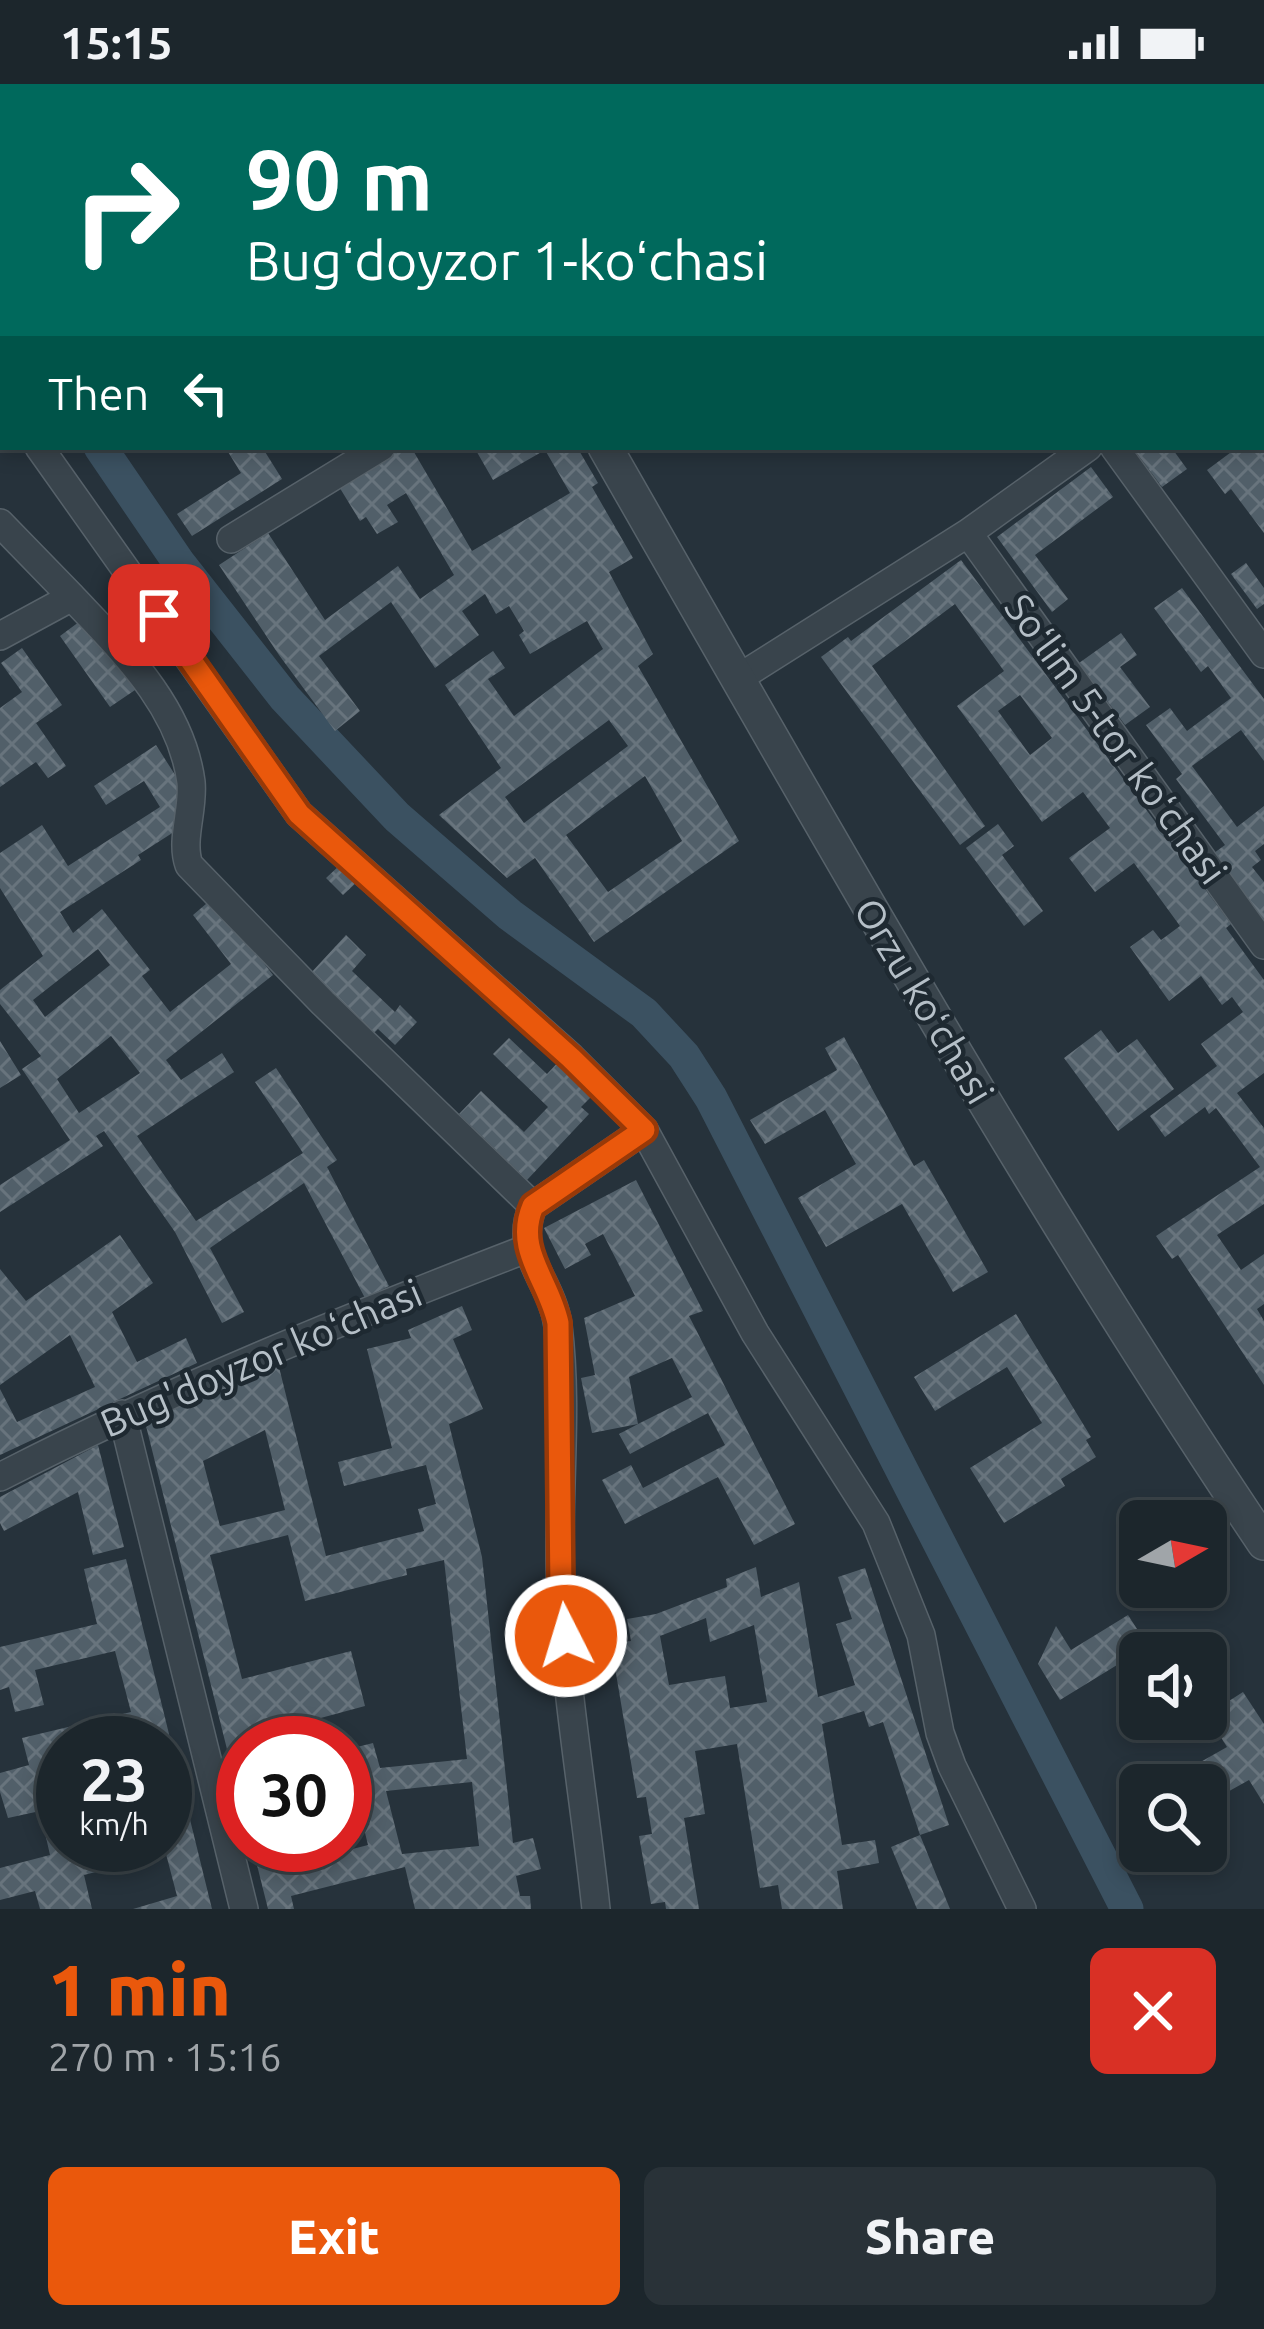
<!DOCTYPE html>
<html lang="en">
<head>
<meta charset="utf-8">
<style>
  :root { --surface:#1c262c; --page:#293238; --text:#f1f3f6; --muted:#a0a5a9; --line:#3a4348; --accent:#ea580c }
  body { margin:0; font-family:Ubuntu,sans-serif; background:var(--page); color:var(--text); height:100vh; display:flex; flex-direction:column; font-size:45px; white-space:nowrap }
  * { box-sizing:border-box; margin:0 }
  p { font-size:39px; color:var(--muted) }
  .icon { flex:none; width:66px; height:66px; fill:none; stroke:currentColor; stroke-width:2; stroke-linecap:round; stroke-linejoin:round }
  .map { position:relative; height:1825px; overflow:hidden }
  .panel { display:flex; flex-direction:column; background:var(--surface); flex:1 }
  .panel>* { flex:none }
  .guide { position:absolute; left:0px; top:0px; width:1266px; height:366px; box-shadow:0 6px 18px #0003,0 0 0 3px var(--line); background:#00695c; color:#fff; overflow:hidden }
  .needle { width:78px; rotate:81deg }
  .buttons { position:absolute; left:1119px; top:1416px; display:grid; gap:24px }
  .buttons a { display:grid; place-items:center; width:108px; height:108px; border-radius:18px; background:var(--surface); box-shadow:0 6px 18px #0003,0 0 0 3px var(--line); font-size:60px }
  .speed { position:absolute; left:36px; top:1632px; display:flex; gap:24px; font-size:60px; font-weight:700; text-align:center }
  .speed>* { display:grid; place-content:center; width:156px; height:156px; border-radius:50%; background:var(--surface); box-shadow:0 6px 18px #0003,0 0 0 3px var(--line); line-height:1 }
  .speed small { font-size:30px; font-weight:400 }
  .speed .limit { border:18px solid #d22; background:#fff; color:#111 }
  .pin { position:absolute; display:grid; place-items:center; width:102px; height:102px; color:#fff; margin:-51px; border-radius:24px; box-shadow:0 6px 18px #0006 }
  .me { position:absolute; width:132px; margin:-66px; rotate:355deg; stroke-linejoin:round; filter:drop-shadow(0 0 9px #0008) }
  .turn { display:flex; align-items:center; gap:42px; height:252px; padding:0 48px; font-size:54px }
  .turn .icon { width:156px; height:156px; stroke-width:2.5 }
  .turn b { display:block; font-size:84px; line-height:102px }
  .then { display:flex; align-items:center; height:114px; padding:0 48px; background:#0003; gap:24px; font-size:45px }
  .round { display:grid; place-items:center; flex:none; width:126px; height:126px; border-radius:18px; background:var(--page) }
  .summary { display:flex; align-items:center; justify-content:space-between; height:204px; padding:0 48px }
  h1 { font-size:72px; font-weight:800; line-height:90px; color:var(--accent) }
  .action { display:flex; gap:24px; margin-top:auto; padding:24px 48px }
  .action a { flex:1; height:138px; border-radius:18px; background:var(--accent); color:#fff; font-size:48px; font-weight:800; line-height:138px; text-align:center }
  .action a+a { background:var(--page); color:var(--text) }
  .status { display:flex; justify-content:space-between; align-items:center; height:84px; padding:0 60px; background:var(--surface); direction:ltr }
  .status svg { height:33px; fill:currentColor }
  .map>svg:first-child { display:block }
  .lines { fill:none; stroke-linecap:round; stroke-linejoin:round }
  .canal { stroke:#3b5161; stroke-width:33 }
  .building { fill:url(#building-cross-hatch); fill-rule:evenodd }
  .minor-casing { stroke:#57626a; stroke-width:30 }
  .tertiary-casing { stroke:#57626a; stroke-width:36 }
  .minor { stroke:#39444c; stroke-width:27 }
  .tertiary { stroke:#39444c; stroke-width:33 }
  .route-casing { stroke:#983908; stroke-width:30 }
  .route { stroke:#ea580c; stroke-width:21 }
  .labels { text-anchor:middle; stroke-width:9; stroke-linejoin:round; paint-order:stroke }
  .street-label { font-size:39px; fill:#b5bfc7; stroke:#1e2931 }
</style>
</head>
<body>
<div class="status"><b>15:15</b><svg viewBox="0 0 49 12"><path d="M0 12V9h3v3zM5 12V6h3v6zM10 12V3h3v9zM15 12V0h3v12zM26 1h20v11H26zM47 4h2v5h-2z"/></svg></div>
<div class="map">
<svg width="1264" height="1825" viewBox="0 0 1264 1825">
  <defs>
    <pattern id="building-cross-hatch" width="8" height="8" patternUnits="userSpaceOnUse" patternTransform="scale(3)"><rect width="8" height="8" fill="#515f69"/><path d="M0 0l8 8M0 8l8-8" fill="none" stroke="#68747d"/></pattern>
  </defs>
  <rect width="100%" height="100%" fill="#26323b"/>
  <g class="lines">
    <path class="canal" d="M0,218L3,222
      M100,363L179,479L285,614L397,733L510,831L644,929L684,972L711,1014L1127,1825"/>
  </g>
  <path class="building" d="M225,363H262L282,395L192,452L177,430L241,389Z
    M398,363H411L472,467L570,409L545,366L493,396L474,363H577L598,399L592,403L633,474L609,488L653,570L638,582L739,757L594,858L535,774L507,794L439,731L501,684L445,601L493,567L505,584L488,595L514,632L603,565L587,537L530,570L519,551L524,547L509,522L496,530L485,510L462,527L479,551L435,584L391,518L319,572L360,627L335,647L279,571L219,481L268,449L325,536L398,482L420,515L454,491L406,409L387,421L398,438L377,450L366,433L360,437L338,401ZM609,636L628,662L524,739L505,713ZM645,692L682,757L608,808L566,751Z
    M1132,363H1171L1187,385L1162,403Z
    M1238,363H1264V449L1231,405L1225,410L1207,386Z
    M1091,383L1113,413L1035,471L1068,515L1052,528L997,453Z
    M961,476L1231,840L1226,844L1264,896V989L1237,1009L1264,1044V1120L1217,1151L1241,1186L1264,1170V1220L1257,1225L1264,1237V1301L1178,1171L1172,1175L1156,1152L1260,1083L1216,1024L1209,1030L1205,1023L1165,1053L1150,1032L1217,982L1201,960L1243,928L1232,913L1222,921L1201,892L1169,917L1130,863L1153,846L1161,856L1180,842L1134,779L1095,808L1069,774L1110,744L1083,708L1042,738L957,622L1004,587L955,520L872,582L985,742L960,761L821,573L848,553L851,557ZM1020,611L1052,654L1030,671L998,627Z
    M1246,479L1264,504V520L1257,525L1231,490Z
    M1182,504L1264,615V677L1241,646L1192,682L1237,743L1264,722V760L1255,767L1261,776L1252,783L1264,798V837L1214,769L1225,761L1176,695L1182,690L1146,641L1170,624L1187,647L1231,614L1208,582L1201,588L1154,524Z
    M87,532L138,604L110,623L60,552Z
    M1121,549L1137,571L1120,583L1150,623L1125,641L1079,579Z
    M22,564L62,621L36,639L66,682L48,694L36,678L0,703V624L22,608L1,579Z
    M156,661L179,697L177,746L138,771L141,776L60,828L73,849L102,825L150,886L142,892L170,928L231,880L193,831L213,814L273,891L166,976L181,996L222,969L234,988L137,1052L196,1137L303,1069L255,998L276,984L337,1076L327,1083L389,1202L365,1214L304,1099L210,1164L244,1228L222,1239L175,1148L104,1047L96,1052L103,1062L0,1128V1101L70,1056L22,985L41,972L0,920V906L43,872L0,804V769L42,741L68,782L160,723L144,697L106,721L94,702ZM98,865L110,881L45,933L33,916ZM111,952L140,989L79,1029L57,995Z
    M998,740L1014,762L1002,771L1043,827L1024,842L966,764Z
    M340,781L357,798L343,811L326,794Z
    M346,851L366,871L352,887L395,928L400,921L417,938L395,961L378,945L373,950L310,890Z
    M1101,946L1118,969L1137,955L1174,1005L1118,1047L1064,974Z
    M844,953L914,1082L924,1076L988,1188L953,1208L902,1120L826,1163L798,1114L856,1080L825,1026L765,1060L750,1036L837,986L825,964Z
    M509,954L547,990L562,974L597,1007L581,1023L589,1030L527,1096L459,1030L481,1007L524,1048L548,1023L493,970Z
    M0,957L21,991L0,1004Z
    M636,1096L703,1227L689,1232L795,1440L754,1461L718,1393L625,1440L602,1396L631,1381L643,1404L725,1361L708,1329L630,1370L619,1350L638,1340L592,1349L581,1294L595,1291L584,1234L635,1212L603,1150L585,1160L591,1171L565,1185L544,1144ZM672,1274L692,1313L638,1340L629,1293Z
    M120,1151L153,1199L112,1228L137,1278L186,1254L197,1279L0,1371V1305L17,1338L95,1303L70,1251L0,1301V1185L26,1217Z
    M462,1222L472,1246L453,1255L483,1325L449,1340L482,1473L513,1759L533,1754L541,1785L516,1792L520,1812H530L531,1825H415L405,1783L291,1812L294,1825H268L252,1761H286L291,1781L368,1761L353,1700L345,1702V1666L373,1659L380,1684L467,1675L444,1476L406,1485L407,1491L305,1517L288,1451L210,1471L242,1595L351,1567L365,1622L317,1635L323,1659H243L241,1721L145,1338L276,1271L326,1472L424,1447L418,1425L436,1420L426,1381L344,1402L338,1378L392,1364L367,1265L411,1254L408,1246ZM265,1346L285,1426L220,1442L203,1377ZM472,1698L479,1762L402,1770L386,1707Z
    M1016,1230L1091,1353L1086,1356L1096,1373L1061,1395L1065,1402L1004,1439L970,1384L1042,1339L1007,1283L935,1327L914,1293Z
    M98,1361L124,1463L93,1471L78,1408L4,1447L0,1439V1413Z
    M126,1475L212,1825H133L177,1812L166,1770L84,1791L92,1825H40L35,1807L0,1816V1784L50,1771L40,1727L8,1734L0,1708V1689L29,1681L22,1654L131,1628L115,1567L35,1586L44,1621L15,1628L9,1603L0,1606V1563L97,1540L84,1485ZM63,1659H165V1761H63Z
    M756,1483L761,1513L799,1498L818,1613L855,1601L836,1540L852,1535L838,1493L865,1484L949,1741L920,1751L950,1825H917L891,1763L920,1751L883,1638L869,1643L864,1627L822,1640L842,1761L875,1756L879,1779L837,1787L843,1825H782L778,1801L760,1804L737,1660L695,1667L705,1730L684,1734L699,1825H666L665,1818L651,1820L639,1752L652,1750L646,1713L637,1714L611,1560L631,1557L627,1535L656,1530L727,1503L726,1495ZM706,1534L710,1558L754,1541L767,1618L730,1624L725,1592L669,1601L660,1552Z
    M1128,1531L1148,1562L1060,1616L1038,1580L1056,1542L1071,1566Z
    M1243,1608L1264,1640V1720L1249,1696L1206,1720V1701H1160L1227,1663L1207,1631Z"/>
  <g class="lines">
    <defs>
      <path id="minor" d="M296,3L302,0
        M904,3L908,0
        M0,134L3,133
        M1263,226L1264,225
        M0,307L3,312
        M39,363L299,730L571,973L644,1046L755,1249L876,1439L921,1551L940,1649L952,1682L1022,1825
        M1114,363L1264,570
        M0,439L72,513L0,552
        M968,449L1264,861
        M231,455L381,363
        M72,513C122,566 181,622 191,698C194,725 180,756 189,781L323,919L533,1122
        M737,595L968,449L1088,363
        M122,1330L244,1825
        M0,1393C171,1305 347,1234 526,1165
        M596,1825C585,1720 566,1613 561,1507C556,1419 569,1329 558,1242C552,1195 512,1171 533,1122L644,1046"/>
      <path id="tertiary" d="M415,0L416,3
        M605,363C817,733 1026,1105 1264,1459"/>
    </defs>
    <use href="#minor" class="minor-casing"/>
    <use href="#tertiary" class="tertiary-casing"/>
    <use href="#minor" class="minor"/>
    <use href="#tertiary" class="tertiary"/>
  </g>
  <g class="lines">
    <defs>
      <path id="route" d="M159,531L299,730L571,974L644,1046L533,1122C514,1166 549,1196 558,1239L561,1507L566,1552"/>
    </defs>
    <use href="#route" class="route-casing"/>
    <use href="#route" class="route"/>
  </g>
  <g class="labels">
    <g class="street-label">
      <text transform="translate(1116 655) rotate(54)" y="14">Soʻlim 5-tor koʻchasi</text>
      <text transform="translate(924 917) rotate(59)" y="14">Orzu koʻchasi</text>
      <text transform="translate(261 1274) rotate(-23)" y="14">Bug'doyzor koʻchasi</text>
    </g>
  </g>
</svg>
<div class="buttons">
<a><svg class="needle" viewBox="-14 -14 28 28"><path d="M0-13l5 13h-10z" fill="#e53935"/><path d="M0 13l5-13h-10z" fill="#a0a5a9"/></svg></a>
<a><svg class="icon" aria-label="sound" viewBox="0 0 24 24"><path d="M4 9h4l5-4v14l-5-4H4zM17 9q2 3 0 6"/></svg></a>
<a><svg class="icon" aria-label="search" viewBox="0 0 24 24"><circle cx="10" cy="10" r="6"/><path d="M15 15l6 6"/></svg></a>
</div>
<div class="speed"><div>23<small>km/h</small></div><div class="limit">30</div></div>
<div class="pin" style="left:159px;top:531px;background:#d93025"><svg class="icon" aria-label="arrive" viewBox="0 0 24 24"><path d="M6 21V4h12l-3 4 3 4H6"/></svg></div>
<svg class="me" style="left:566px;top:1552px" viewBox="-20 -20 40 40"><circle r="17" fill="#ea580c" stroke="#fff" stroke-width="3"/><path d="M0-11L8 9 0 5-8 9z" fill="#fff"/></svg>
<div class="guide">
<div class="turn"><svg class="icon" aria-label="right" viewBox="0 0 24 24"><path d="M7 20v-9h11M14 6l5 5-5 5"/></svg><div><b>90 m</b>Bugʻdoyzor 1-koʻchasi</div></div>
<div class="then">Then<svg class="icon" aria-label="left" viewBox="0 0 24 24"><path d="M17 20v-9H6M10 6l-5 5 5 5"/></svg></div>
</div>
</div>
<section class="panel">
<div class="summary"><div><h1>1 min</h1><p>270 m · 15:16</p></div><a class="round" style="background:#d93025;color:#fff"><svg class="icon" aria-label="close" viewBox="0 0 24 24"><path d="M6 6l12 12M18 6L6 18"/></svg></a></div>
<div class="action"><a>Exit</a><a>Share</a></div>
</section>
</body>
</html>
